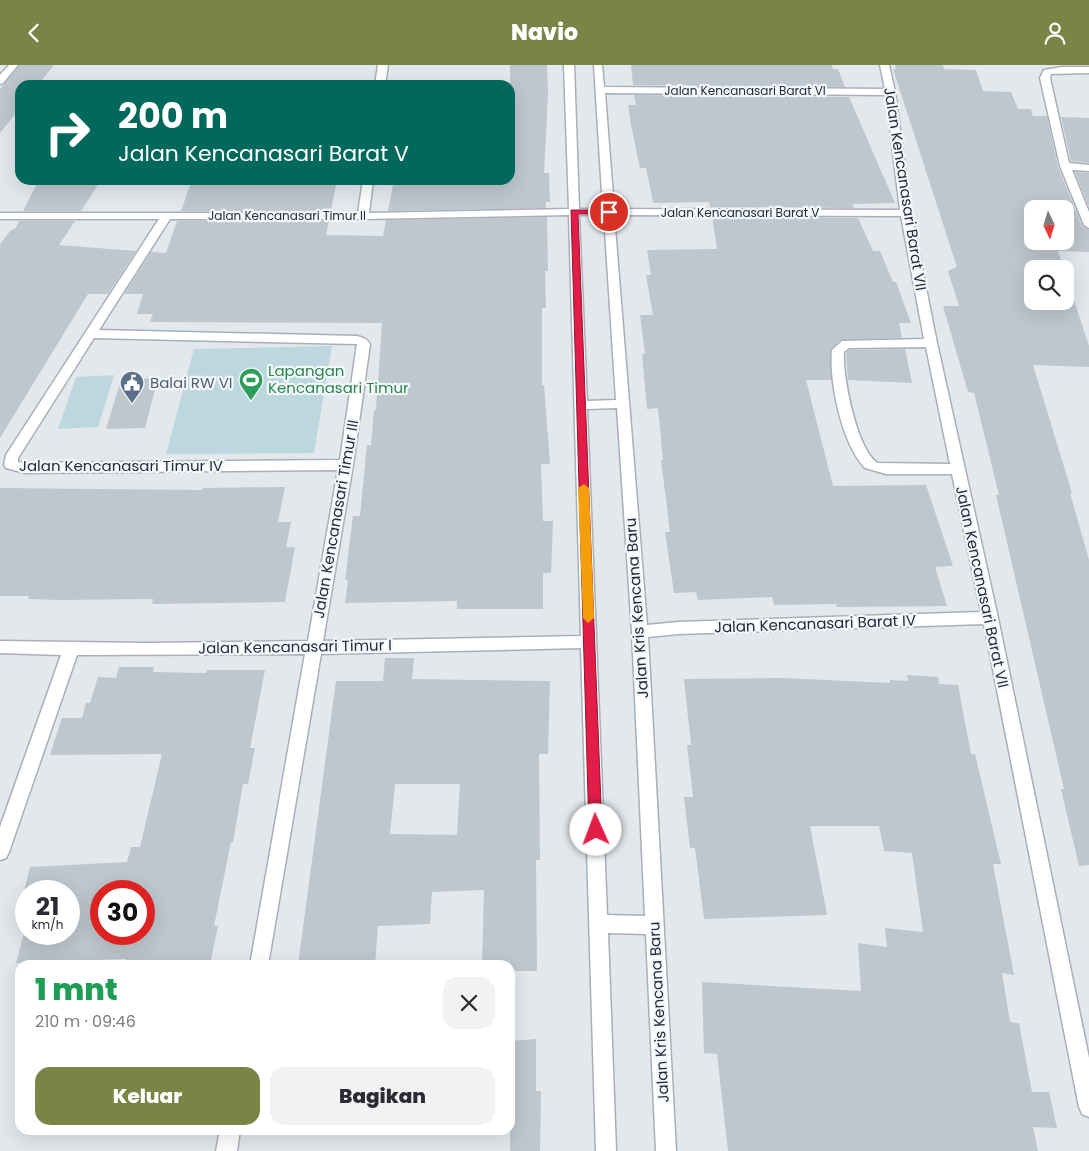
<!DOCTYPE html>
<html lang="id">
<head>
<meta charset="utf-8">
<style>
  :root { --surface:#fff; --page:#f2f2f3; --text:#2b2b33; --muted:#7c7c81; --accent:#788545 }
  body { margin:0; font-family:Poppins,sans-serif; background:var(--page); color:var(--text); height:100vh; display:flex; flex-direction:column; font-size:19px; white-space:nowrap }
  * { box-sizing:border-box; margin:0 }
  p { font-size:16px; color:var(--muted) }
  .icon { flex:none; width:28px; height:28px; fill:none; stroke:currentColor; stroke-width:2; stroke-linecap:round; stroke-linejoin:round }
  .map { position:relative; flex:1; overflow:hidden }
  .panel { position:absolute; left:15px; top:895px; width:500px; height:175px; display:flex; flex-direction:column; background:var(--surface); border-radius:15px; box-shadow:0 5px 20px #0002 }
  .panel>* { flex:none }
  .banner { position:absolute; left:15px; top:15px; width:500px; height:105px; border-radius:15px; box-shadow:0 5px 20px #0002; background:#00695c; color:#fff; overflow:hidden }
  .needle { width:32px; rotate:176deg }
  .fabs { position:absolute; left:1024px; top:135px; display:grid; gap:10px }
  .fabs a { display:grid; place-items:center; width:50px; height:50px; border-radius:10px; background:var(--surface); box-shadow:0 5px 20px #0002; font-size:25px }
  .speed { position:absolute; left:15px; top:815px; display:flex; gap:10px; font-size:25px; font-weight:700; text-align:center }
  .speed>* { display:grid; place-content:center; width:65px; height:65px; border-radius:50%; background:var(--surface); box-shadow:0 5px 20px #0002; line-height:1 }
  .speed small { font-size:12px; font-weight:400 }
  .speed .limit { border:8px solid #d22; background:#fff; color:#111 }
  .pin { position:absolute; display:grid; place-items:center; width:42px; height:42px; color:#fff; margin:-21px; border:2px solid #fff; border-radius:50%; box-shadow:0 1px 5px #0007 }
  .me { position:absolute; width:55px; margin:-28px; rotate:358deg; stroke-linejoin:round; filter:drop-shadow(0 0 4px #0008) }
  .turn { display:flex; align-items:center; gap:18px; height:105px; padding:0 20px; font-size:22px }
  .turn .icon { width:65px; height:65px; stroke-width:2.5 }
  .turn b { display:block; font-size:35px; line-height:42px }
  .round { display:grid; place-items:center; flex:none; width:52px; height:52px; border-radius:15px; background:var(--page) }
  .overview { display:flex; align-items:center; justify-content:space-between; height:85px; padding:0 20px }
  h1 { font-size:30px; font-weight:800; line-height:38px; color:#1e9e55 }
  .primary-button { display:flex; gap:10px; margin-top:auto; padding:10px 20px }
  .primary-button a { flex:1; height:58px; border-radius:15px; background:var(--accent); color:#fff; font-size:20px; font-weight:800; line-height:58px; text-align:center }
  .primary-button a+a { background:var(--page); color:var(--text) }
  header { display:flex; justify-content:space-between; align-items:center; height:65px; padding:0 20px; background:var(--accent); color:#fff; font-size:22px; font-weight:800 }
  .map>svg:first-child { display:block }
  .green { fill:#bcd7de }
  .building { fill:#bec6ce; fill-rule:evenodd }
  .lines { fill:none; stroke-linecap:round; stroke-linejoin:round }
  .minor-casing { stroke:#a9afb9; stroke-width:3 }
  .minor { fill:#fff; fill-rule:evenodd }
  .route { fill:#e11d48; stroke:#92132f }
  .slow { fill:#f59e0b }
  .labels { text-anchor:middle; stroke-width:4.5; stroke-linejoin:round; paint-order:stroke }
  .far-street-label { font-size:12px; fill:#222b3f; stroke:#f4f7f9 }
  .street-label { font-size:15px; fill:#222b3f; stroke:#f4f7f9 }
  .leisure-label { font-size:15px; fill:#27864d; stroke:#f4f7f9; text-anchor:start }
  .service-label { font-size:15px; fill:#4e5e75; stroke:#f4f7f9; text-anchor:start }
</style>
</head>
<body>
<header><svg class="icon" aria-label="back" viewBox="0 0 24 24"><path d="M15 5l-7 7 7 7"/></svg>Navio<svg class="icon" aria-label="person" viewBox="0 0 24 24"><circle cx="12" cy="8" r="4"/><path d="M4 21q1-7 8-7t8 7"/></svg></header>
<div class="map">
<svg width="1089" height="1086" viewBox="0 0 1089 1086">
  <rect width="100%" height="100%" fill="#e3e8ed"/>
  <path class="green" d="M332,281L314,388L166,389L194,284Z
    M114,310L98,362L58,364L76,312Z"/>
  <path class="building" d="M20,0H54L38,20H20V43L0,68V24Z
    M510,0H547L548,29L544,108H549L550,137H546V143L388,146L394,115H510Z
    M631,0H832L833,4H838L845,22L633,20Z
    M895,0H943L944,4L976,5L983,26L1011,27L1018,44H1031L1033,51H1047L1058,102L1082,161L1089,165V187L1058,186L1064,204H1032V236H1065V208L1089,281V302L1033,300L1072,428H1070L1089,495V800L1079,801L1061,724H1064L996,430H999L974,328L968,327L943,241H959L948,206L957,202L893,4H896ZM1032,144H1065V176H1032Z
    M634,30L849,32L895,138L852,139L854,143L710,142L709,137L653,138L646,103H640L631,60L628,40H636Z
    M1061,52L1089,53V98L1071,96Z
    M1075,107L1089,108V142Z
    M39,115H101L81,146H23Z
    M192,115H337L331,146H181Z
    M547,152L548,206H545L546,243H542V320H544L550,399H541L543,456H553L551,508H543V544H457V536L345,538L348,515H345L353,451H360L367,380H371L374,345H376L382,258L150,257L153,249H137L143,229H124L151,187L166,188L177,156H329L326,170L383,171L386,155Z
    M712,152L858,153L873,186H880L893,217H896L911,258H899L902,273L841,275L830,285L831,315H806L833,421L926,420L953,501L935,502L947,541L837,542L836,539L774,540L772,532L698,535L696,527L674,528L665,467H670L661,395H663L658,343L647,344L642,289H645L640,250H653L646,210H651L647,185L717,184Z
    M19,156H75L59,180L136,186L108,229H88L0,373V179L11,165L15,164Z
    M905,284L912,318L848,315L846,288L850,285Z
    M158,313L145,363L106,364L121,315Z
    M285,422L278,457H291L286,482H295L285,537L152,539L153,534L59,535L28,534L29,531H0V423L202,425L203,423Z
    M385,593H414L412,614L550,616L548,689H539L540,795H536L537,906H510V900H482L484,825L432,827L430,859L378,861L375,900H298L336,616H383ZM395,719H460L457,770L390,769Z
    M119,602H154L153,607L206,608L207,605H265L250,683H255L248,719H243L233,777H231L214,861H218L210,900H124L126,894L16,898L26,861V869H69V826H26V845H22L25,834H22L30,802L127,797L131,782H140L162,689L50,690L62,653H82L86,638H90L98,612L116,613ZM101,826H144V869H101Z
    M907,610L938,612L939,619L958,620L971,689H975L1001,799H993L1014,910L1002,908L1010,957L1019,958L1032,1027H1049L1057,1063L1033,1062L1038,1086H728L717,989L704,988L702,917L861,926L858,878L887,882L885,863L923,867L912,788L884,786L879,761H810L827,850L704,854L695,783H690L684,732H693L687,680H691L684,614L781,613L890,618V615L908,616Z
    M536,974V1026H541L540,1086H510V976Z"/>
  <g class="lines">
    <defs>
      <path id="minor" d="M9,0H18L3,18L0,19V10Z
        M378,0H388L385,20H375Z
        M564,0H574L579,144H603L594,0H602L604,22L885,24L880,0H889L895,27L911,148L937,278L998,553L1089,993V1052L1082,1049L1079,1042L984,559L678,569L648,572L676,1086H656L646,869L608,868L616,1086H596L581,583L321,589L268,900H250L305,589L77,590L9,787L6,793L0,795V762L61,590L0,588V576L147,578L308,576L338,405L25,408L6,403L4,400L6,390L159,154H0V148H358L363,115H373L369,148L569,144ZM605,28L886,30L900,145L614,144ZM569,150L581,571L323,576L353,400L370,279C366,273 362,272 356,271L99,265L170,154H363ZM579,150H604L616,335L587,336ZM614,150L901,151L924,274L842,276L832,285C829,317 842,379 865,403L886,409H952L981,547L678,557L647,560ZM94,273L357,279L340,395L25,398L18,397V393ZM926,282L950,399L878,398C857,386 842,310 844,287L849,283ZM617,343L632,567L645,851L607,850L587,344Z
        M1062,2H1089V8L1051,9L1050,13L1069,98L1089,100V106L1072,105L1089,147V163L1084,160L1060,101L1040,13L1044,5Z
        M220,1065H240L237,1086H216Z"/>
    </defs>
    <use href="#minor" class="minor-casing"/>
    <use href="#minor" class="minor"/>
  </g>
  <path class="route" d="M571,145H609L613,147L609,149H578L602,765L600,769L596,771L591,769L589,765Z"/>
  <path class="slow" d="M584,419L589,423L594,553L588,558L583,553L578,423Z"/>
  <defs>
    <symbol id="stadium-pin" viewBox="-11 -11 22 30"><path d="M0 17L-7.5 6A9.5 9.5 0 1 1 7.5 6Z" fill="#2e9e5b" stroke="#f4f7f9"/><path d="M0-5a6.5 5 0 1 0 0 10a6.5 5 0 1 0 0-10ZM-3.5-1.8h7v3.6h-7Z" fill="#fff"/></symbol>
    <symbol id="civic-pin" viewBox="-11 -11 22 30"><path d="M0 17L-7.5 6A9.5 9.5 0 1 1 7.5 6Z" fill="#5c6f8a" stroke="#f4f7f9"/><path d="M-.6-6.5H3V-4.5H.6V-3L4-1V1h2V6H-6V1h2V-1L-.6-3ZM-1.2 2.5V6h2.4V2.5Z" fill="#fff"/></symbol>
  </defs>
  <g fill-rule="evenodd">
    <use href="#stadium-pin" x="237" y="301" width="28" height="38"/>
    <use href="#civic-pin" x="118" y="304" width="28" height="38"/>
  </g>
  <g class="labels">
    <g class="far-street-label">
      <text x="745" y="30">Jalan Kencanasari Barat VI</text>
      <text x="740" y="152">Jalan Kencanasari Barat V</text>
      <text x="287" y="155">Jalan Kencanasari Timur II</text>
    </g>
    <g class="street-label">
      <text transform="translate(905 124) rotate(81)" y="5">Jalan Kencanasari Barat VII</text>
      <text x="121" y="406">Jalan Kencanasari Timur IV</text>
      <text transform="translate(336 454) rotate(-80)" y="5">Jalan Kencanasari Timur III</text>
      <text transform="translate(982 522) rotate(78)" y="5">Jalan Kencanasari Barat VII</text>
      <text transform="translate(637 543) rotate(-94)" y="5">Jalan Kris Kencana Baru</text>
      <text transform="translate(815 559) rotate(-2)" y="5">Jalan Kencanasari Barat IV</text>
      <text transform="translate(295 582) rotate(-1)" y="5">Jalan Kencanasari Timur I</text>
      <text transform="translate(659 947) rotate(-93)" y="5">Jalan Kris Kencana Baru</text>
    </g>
    <g class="leisure-label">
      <text x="268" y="311">Lapangan<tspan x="268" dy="17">Kencanasari Timur</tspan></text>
    </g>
    <g class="service-label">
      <text x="150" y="323">Balai RW VI</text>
    </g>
  </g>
</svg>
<div class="fabs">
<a><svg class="needle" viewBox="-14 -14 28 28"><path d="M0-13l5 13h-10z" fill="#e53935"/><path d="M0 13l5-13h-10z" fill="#7c7c81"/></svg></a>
<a><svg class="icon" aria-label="search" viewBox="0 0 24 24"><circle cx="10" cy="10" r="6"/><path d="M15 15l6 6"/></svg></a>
</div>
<div class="speed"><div>21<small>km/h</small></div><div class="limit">30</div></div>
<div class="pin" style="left:609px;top:147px;background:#d93025"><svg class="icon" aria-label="arrive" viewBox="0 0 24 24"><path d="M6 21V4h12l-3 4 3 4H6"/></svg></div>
<svg class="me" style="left:596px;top:765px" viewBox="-20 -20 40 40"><circle r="19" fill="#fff"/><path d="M0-13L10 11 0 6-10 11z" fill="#e11d48"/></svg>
<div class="banner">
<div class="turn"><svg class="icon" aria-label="right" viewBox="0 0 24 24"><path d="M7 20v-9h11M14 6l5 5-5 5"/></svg><div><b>200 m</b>Jalan Kencanasari Barat V</div></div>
</div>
<section class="panel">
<div class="overview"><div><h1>1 mnt</h1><p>210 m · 09:46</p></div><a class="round"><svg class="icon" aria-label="close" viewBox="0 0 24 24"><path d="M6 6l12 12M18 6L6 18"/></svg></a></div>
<div class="primary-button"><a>Keluar</a><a>Bagikan</a></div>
</section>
</div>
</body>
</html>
